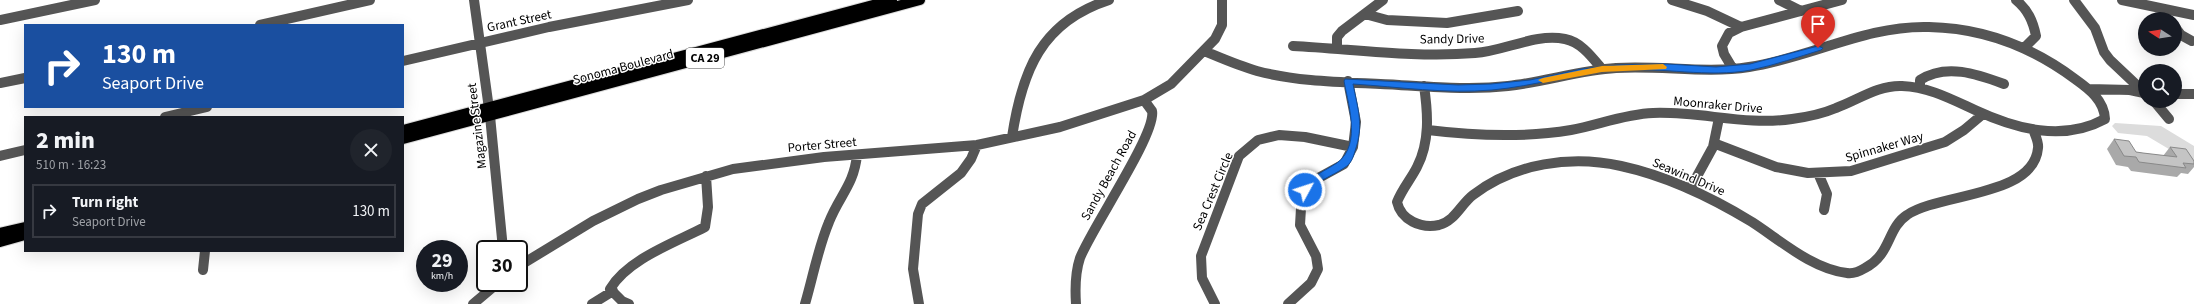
<!DOCTYPE html>
<html lang="en">
<head>
<meta charset="utf-8">
<style>
  :root { --surface:#171b24; --page:#20242c; --text:#f1f3f6; --muted:#9ea1a6; --line:#363941 }
  body { margin:0; font-family:"Source Sans 3",sans-serif; background:var(--page); color:var(--text); height:100vh; display:flex; flex-direction:column; font-size:15px; white-space:nowrap }
  * { box-sizing:border-box; margin:0 }
  p { font-size:13px; color:var(--muted) }
  .icon { flex:none; width:22px; height:22px; fill:none; stroke:currentColor; stroke-width:2; stroke-linecap:round; stroke-linejoin:round }
  .map { position:relative; flex:1; overflow:hidden }
  .drawer { position:absolute; left:24px; top:116px; width:380px; height:136px; display:flex; flex-direction:column; background:var(--surface); border-radius:0px; box-shadow:0 4px 16px #0002 }
  .drawer>* { flex:none }
  .guide { position:absolute; left:24px; top:24px; width:380px; height:84px; border-radius:0px; box-shadow:0 4px 16px #0002; background:#1a4fa0; color:#fff; overflow:hidden }
  .needle { width:26px; rotate:282deg }
  .tools { position:absolute; left:2138px; top:12px; display:grid; gap:8px }
  .tools a { display:grid; place-items:center; width:44px; height:44px; border-radius:50%; background:var(--surface); box-shadow:0 4px 16px #0002; font-size:20px }
  .speed { position:absolute; left:416px; top:240px; display:flex; gap:8px; font-size:20px; font-weight:700; text-align:center }
  .speed>* { display:grid; place-content:center; width:52px; height:52px; border-radius:50%; background:var(--surface); box-shadow:0 4px 16px #0002; line-height:1 }
  .speed small { font-size:10px; font-weight:400 }
  .speed .limit { border:2px solid #111; border-radius:6px; background:#fff; color:#111 }
  .pin { position:absolute; display:grid; place-items:center; width:34px; height:34px; color:#fff; margin:-41px -17px; border-radius:50% 50% 50% 0; rotate:-45deg; box-shadow:0 0 4px #0007 }
  .pin .icon { rotate:45deg }
  .me { position:absolute; width:44px; margin:-22px; rotate:50deg; stroke-linejoin:round; filter:drop-shadow(0 0 3px #0008) }
  .turn { display:flex; align-items:center; gap:14px; height:84px; padding:0 12px; font-size:18px }
  .turn .icon { width:52px; height:52px; stroke-width:2.5 }
  .turn b { display:block; font-size:28px; line-height:34px }
  .round { display:grid; place-items:center; flex:none; width:42px; height:42px; border-radius:21px; background:var(--page) }
  .head { display:flex; align-items:center; justify-content:space-between; height:68px; padding:0 12px }
  h1 { font-size:24px; font-weight:800; line-height:30px }
  ul { padding:0; list-style:none }
  li { display:flex; align-items:center; gap:12px; height:54px; margin:0 8px 6px; padding:0 4px; border:2px solid var(--line); border-radius:0px }
  li div { flex:1 }
  li b { display:block; font-size:15px }
  li em { font-style:normal }
  .map>svg:first-child { display:block }
  .green { fill:#dcdcdc }
  .lines { fill:none; stroke-linecap:round; stroke-linejoin:round }
  .major-casing { stroke:#dbdbdb; stroke-width:12 }
  .minor { stroke:#555; stroke-width:10 }
  .major { stroke:#000; stroke-width:10 }
  .wall { fill:#a9a9a9 }
  .building { fill:#c4c4c4; stroke:#898989 }
  .route { fill:#1a73e8; stroke:#114b97 }
  .slow { fill:#f59e0b }
  .labels { text-anchor:middle; stroke-width:3; stroke-linejoin:round; paint-order:stroke }
  .shield { fill:#fff; stroke:#4c4c4c; stroke-width:1 }
  .shield-label { font-size:12px; font-weight:bold; fill:#000 }
  .street-label { font-size:13px; fill:#000; stroke:#fff }
</style>
</head>
<body>
<div class="map">
<svg width="2194" height="304" viewBox="0 0 2194 304">
  <rect width="100%" height="100%" fill="#fff"/>
  <path class="green" d="M2115,123L2161,126L2194,146V164L2147,136L2118,133L2112,126Z"/>
  <g class="lines">
    <defs>
      <path id="major" d="M403,130L892,0
        M403,139L920,0
        M0,233L25,227
        M0,242L25,235"/>
    </defs>
    <use href="#major" class="major-casing"/>
    <path class="minor" d="M474,0L490,116L503,249
      M1672,0L1707,11L1741,27
      M1779,0L1801,11
      M2016,0C2028,10 2033,21 2036,36L2025,47
      M2074,0L2095,28L2104,52L2110,60L2145,93
      M2122,0L2194,15
      M1365,14L1387,20L1447,23L1518,11
      M0,20L95,0
      M260,25L370,0
      M2175,27L2181,35L2192,41
      M1293,46C1353,49 1415,58 1475,53C1505,51 1535,33 1565,39C1581,42 1592,57 1602,69
      M1337,48V37L1342,31L1383,0
      M1204,51C1221,58 1239,66 1257,71C1303,83 1352,82 1399,85C1435,87 1472,90 1508,86C1545,82 1580,70 1616,68C1661,65 1705,74 1749,67C1810,58 1866,25 1929,27C1983,28 2032,47 2075,79C2089,89 2104,100 2105,119C2063,142 2016,129 1975,110C1951,99 1929,87 1902,86C1878,85 1858,100 1836,108C1822,114 1807,117 1792,119C1746,126 1700,111 1653,113C1625,114 1598,125 1571,130C1523,138 1476,136 1428,130
      M403,61L549,27L688,0
      M1733,69L1724,54L1722,46L1729,33L1741,27L1842,0
      M1348,81L1356,122L1353,147
      M0,83L25,78
      M1424,86C1428,113 1430,142 1417,167C1411,179 1402,189 1397,202C1401,220 1421,229 1439,225C1455,221 1461,204 1473,195C1515,163 1571,155 1621,166C1667,176 1711,197 1752,222C1780,240 1812,269 1847,273C1853,274 1860,271 1865,268C1891,255 1887,228 1907,215C1939,193 2034,197 2038,148C2039,142 2035,135 2033,129
      M1920,88V80C1946,63 1977,74 2004,84
      M2089,89L2130,90L2144,93
      M2175,94H2194
      M2154,101L2169,119
      M165,117L207,107
      M1012,137C1022,71 1041,22 1109,0
      M1716,144L1776,167L1808,173L1851,171L1945,142L1964,130L1983,114
      M0,156L25,150
      M1818,173L1827,194L1824,210
      M1690,189L1713,147L1719,118
      M519,266L593,221L638,199L661,190L733,169L824,157L977,145L1060,127L1144,100L1171,84L1215,39L1222,25V0
      M203,270L205,251
      M473,304L498,283
      M592,304L613,291
      M629,304L622,301L610,289C628,259 674,243 705,227L708,207L706,176
      M805,304C813,277 818,248 829,222C839,196 854,185 857,155
      M919,304L913,269L918,214L922,204L961,173L971,159L977,145
      M1076,304C1075,289 1075,273 1080,258C1091,229 1157,133 1152,111L1144,100
      M1215,304L1202,278L1201,256L1239,156L1258,140L1279,135L1305,137L1353,147L1344,164L1313,181L1305,191L1301,208L1300,225L1316,256L1318,269L1311,283L1288,304"/>
    <use href="#major" class="major"/>
  </g>
  <path class="wall" d="M2114,139L2136,152L2163,156L2170,147L2194,161V167L2188,174L2181,173L2177,177L2131,171L2128,167L2116,165L2107,149Z"/>
  <path class="building" d="M2114,139L2129,141L2136,152L2143,153L2177,157L2170,147L2186,149L2194,161V164L2183,163L2186,168L2139,162L2136,157L2124,156Z"/>
  <path class="route" d="M1818,46L1823,48L1821,50C1798,57 1775,65 1751,70C1708,78 1662,67 1618,70C1575,73 1535,86 1492,90C1446,94 1399,87 1353,84C1358,110 1364,125 1355,151C1353,158 1351,164 1344,168C1332,176 1318,180 1309,192H1302L1301,190C1308,178 1321,173 1332,166C1363,150 1349,108 1344,81L1345,79L1458,85L1491,84L1530,80L1582,69L1618,65L1667,64L1716,67L1750,64Z"/>
  <path class="slow" d="M1663,64L1667,67L1666,69L1602,72L1543,83L1538,80L1543,78L1602,66Z"/>
  <g class="labels">
    <rect class="shield" x="686" y="48" width="38" height="20" rx="3"/>
    <g class="shield-label">
      <text x="705" y="62">CA 29</text>
    </g>
    <g class="street-label">
      <text transform="translate(519 20) rotate(-12)" y="5">Grant Street</text>
      <text transform="translate(1452 38) rotate(-1)" y="5">Sandy Drive</text>
      <text transform="translate(623 66) rotate(-15)" y="5">Sonoma Boulevard</text>
      <text transform="translate(1718 104) rotate(5)" y="5">Moonraker Drive</text>
      <text transform="translate(476 126) rotate(-97)" y="5">Magazine Street</text>
      <text transform="translate(822 144) rotate(-5)" y="5">Porter Street</text>
      <text transform="translate(1884 146) rotate(-16)" y="5">Spinnaker Way</text>
      <text transform="translate(1108 175) rotate(-61)" y="5">Sandy Beach Road</text>
      <text transform="translate(1689 176) rotate(23)" y="5">Seawind Drive</text>
      <text transform="translate(1212 191) rotate(-67)" y="5">Sea Crest Circle</text>
    </g>
  </g>
</svg>
<div class="tools">
<a><svg class="needle" viewBox="-14 -14 28 28"><path d="M0-13l5 13h-10z" fill="#e53935"/><path d="M0 13l5-13h-10z" fill="#9ea1a6"/></svg></a>
<a><svg class="icon" aria-label="search" viewBox="0 0 24 24"><circle cx="10" cy="10" r="6"/><path d="M15 15l6 6"/></svg></a>
</div>
<div class="speed"><div>29<small>km/h</small></div><div class="limit">30</div></div>
<div class="pin" style="left:1818px;top:48px;background:#d93025"><svg class="icon" aria-label="arrive" viewBox="0 0 24 24"><path d="M6 21V4h12l-3 4 3 4H6"/></svg></div>
<svg class="me" style="left:1305px;top:190px" viewBox="-20 -20 40 40"><circle r="17" fill="#1a73e8" stroke="#fff" stroke-width="3"/><path d="M0-11L8 9 0 5-8 9z" fill="#fff"/></svg>
<div class="guide">
<div class="turn"><svg class="icon" aria-label="right" viewBox="0 0 24 24"><path d="M7 20v-9h11M14 6l5 5-5 5"/></svg><div><b>130 m</b>Seaport Drive</div></div>
</div>
<section class="drawer">
<div class="head"><div><h1>2 min</h1><p>510 m · 16:23</p></div><a class="round"><svg class="icon" aria-label="close" viewBox="0 0 24 24"><path d="M6 6l12 12M18 6L6 18"/></svg></a></div>
<ul>
<li><svg class="icon" aria-label="right" viewBox="0 0 24 24"><path d="M7 20v-9h11M14 6l5 5-5 5"/></svg><div><b>Turn right</b><p>Seaport Drive</p></div><em>130 m</em></li>
</ul>
</section>
</div>
</body>
</html>
